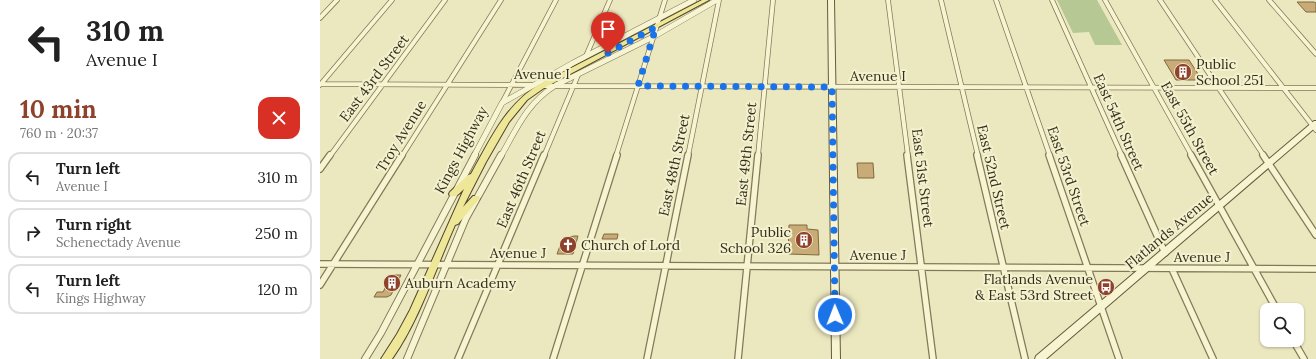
<!DOCTYPE html>
<html lang="en">
<head>
<meta charset="utf-8">
<style>
  :root { --surface:#fff; --page:#f6f6f6; --text:#222; --muted:#767676; --line:#e0e0e0; --accent:#8f422b }
  body { margin:0; font-family:Lora,serif; background:var(--page); color:var(--text); height:100vh; display:flex; flex-direction:column; font-size:15px; white-space:nowrap }
  * { box-sizing:border-box; margin:0 }
  p { font-size:13px; color:var(--muted) }
  .icon { flex:none; width:22px; height:22px; fill:none; stroke:currentColor; stroke-width:2; stroke-linecap:round; stroke-linejoin:round }
  .map { position:relative; flex:1; overflow:hidden }
  .sheet { display:flex; flex-direction:column; background:var(--surface); width:320px }
  .sheet>* { flex:none }
  .hud { background:#fff; color:var(--text); overflow:hidden }
  .tools { position:absolute; left:940px; top:303px; display:grid; gap:8px }
  .tools a { display:grid; place-items:center; width:44px; height:44px; border-radius:8px; background:var(--surface); box-shadow:0 1px 3px #0004; font-size:20px }
  .pin { position:absolute; display:grid; place-items:center; width:34px; height:34px; color:#fff; margin:-41px -17px; border-radius:50% 50% 50% 0; rotate:-45deg; box-shadow:0 0 4px #0007 }
  .pin .icon { rotate:45deg }
  .me { position:absolute; width:44px; margin:-22px; rotate:359deg; stroke-linejoin:round; filter:drop-shadow(0 0 3px #0008) }
  .turn { display:flex; align-items:center; gap:14px; height:84px; padding:0 20px; font-size:18px }
  .turn .icon { width:52px; height:52px; stroke-width:2.5 }
  .turn b { display:block; font-size:28px; line-height:34px }
  .round { display:grid; place-items:center; flex:none; width:42px; height:42px; border-radius:12px; background:var(--page) }
  .head { display:flex; align-items:center; justify-content:space-between; height:68px; padding:0 20px }
  h1 { font-size:24px; font-weight:700; line-height:30px; color:var(--accent) }
  ul { padding:0; list-style:none }
  li { display:flex; align-items:center; gap:12px; height:50px; margin:0 8px 6px; padding:0 12px; border:2px solid var(--line); border-radius:12px }
  li div { flex:1 }
  li b { display:block; font-size:15px }
  li em { font-style:normal }
  main { display:flex; flex:1; min-height:0 }
  .map>svg:first-child { display:block }
  .green { fill:#b6c894 }
  .building { fill:#c8ab77; stroke:#81693f }
  .lines { fill:none; stroke-linecap:round; stroke-linejoin:round }
  .minor-far1-casing { stroke:#837958; stroke-width:5.5 }
  .minor-casing { stroke:#837958; stroke-width:8 }
  .tertiary-far1-casing { stroke:#837958; stroke-width:6 }
  .tertiary-casing { stroke:#837958; stroke-width:8 }
  .secondary-casing { stroke:#655a3c; stroke-width:2 }
  .primary-casing { stroke:#51462d; stroke-width:2 }
  .minor-far1 { stroke:#f7f4d2; stroke-width:4 }
  .minor { stroke:#f7f4d2; stroke-width:5.5 }
  .tertiary-far1 { stroke:#f7f4d2; stroke-width:5 }
  .tertiary { stroke:#f7f4d2; stroke-width:6 }
  .secondary { fill:#f7f4d2; fill-rule:evenodd }
  .primary { fill:#eee798; fill-rule:evenodd }
  .route { stroke:#1a73e8; stroke-width:7; stroke-dasharray:0 12.6 }
  .labels { text-anchor:middle; stroke-width:4; stroke-linejoin:round; paint-order:stroke }
  .poi-label { font-size:14px; fill:#332d1c; stroke:#f3f1ce; text-anchor:start }
  .street-label { font-size:14px; fill:#332d1c; stroke:#f3f1ce }
</style>
</head>
<body>
<main>
<section class="sheet">
<div class="hud">
<div class="turn"><svg class="icon" aria-label="left" viewBox="0 0 24 24"><path d="M17 20v-9H6M10 6l-5 5 5 5"/></svg><div><b>310 m</b>Avenue I</div></div>
</div>
<div class="head"><div><h1>10 min</h1><p>760 m · 20:37</p></div><a class="round" style="background:#d93025;color:#fff"><svg class="icon" aria-label="close" viewBox="0 0 24 24"><path d="M6 6l12 12M18 6L6 18"/></svg></a></div>
<ul>
<li><svg class="icon" aria-label="left" viewBox="0 0 24 24"><path d="M17 20v-9H6M10 6l-5 5 5 5"/></svg><div><b>Turn left</b><p>Avenue I</p></div><em>310 m</em></li>
<li><svg class="icon" aria-label="right" viewBox="0 0 24 24"><path d="M7 20v-9h11M14 6l5 5-5 5"/></svg><div><b>Turn right</b><p>Schenectady Avenue</p></div><em>250 m</em></li>
<li><svg class="icon" aria-label="left" viewBox="0 0 24 24"><path d="M17 20v-9H6M10 6l-5 5 5 5"/></svg><div><b>Turn left</b><p>Kings Highway</p></div><em>120 m</em></li>
</ul>
</section>
<div class="map">
<svg width="996" height="359" viewBox="0 0 996 359">
  <rect width="100%" height="100%" fill="#ebe8bf"/>
  <path class="green" d="M737,0H777L802,45H775L769,32L753,33Z"/>
  <path class="building" d="M977,2H994L996,3V12H986Z
    M844,60H869L882,80H856Z
    M537,163H553L554,178H538Z
    M469,225H487V229L498,230L499,255L468,254Z
    M284,234H298L297,239H282Z
    M254,236H258L253,254H237L243,238Z
    M72,275H81L71,295L67,297H54L57,292H63Z"/>
  <g class="lines">
    <defs>
      <path id="minor-far1" d="M568,0L588,156
        M621,0L658,156
        M676,0L730,156
        M732,0L802,156
        M785,0L872,156
        M840,0L944,156
        M895,0L996,130
        M949,0L996,54
        M0,18L17,0
        M266,56L290,0
        M0,84L215,85
        M0,85L72,0
        M223,86L996,88
        M182,103L236,0
        M10,156L125,0
        M82,156L181,0
        M224,156L258,75
        M296,156L345,0
        M368,156L399,0
        M438,156L453,0"/>
      <path id="minor" d="M587,155L613,359
        M657,155L705,359
        M729,155L799,359
        M801,155L845,253
        M871,155L957,310
        M943,155L996,235
        M0,169L10,155
        M0,264L996,269
        M852,269L893,359
        M0,285L82,155
        M973,340L984,359
        M138,359L224,155
        M233,359L297,155
        M327,359L368,155
        M418,359L438,155"/>
      <path id="tertiary-far1" d="M154,156L182,103L253,63L374,0
        M181,156C197,128 207,103 236,85L333,37L397,0"/>
      <path id="tertiary" d="M45,359L61,333L155,155
        M87,359L146,218L181,155"/>
      <path id="secondary" d="M508,0H514L520,359H512Z
        M994,121H996V127L726,359H715L716,356Z"/>
      <path id="primary" d="M382,0H389L224,88L207,100L189,122L166,162L143,207L153,196H159L160,198L138,224L135,225C115,270 100,319 72,359H61L77,334L90,310L144,189C140,193 136,198 130,196L129,194L130,192L148,175L151,174C170,140 185,105 220,84L288,49H281V47L298,44Z"/>
    </defs>
    <use href="#minor-far1" class="minor-far1-casing"/>
    <use href="#minor" class="minor-casing"/>
    <use href="#tertiary-far1" class="tertiary-far1-casing"/>
    <use href="#tertiary" class="tertiary-casing"/>
    <use href="#secondary" class="secondary-casing"/>
    <use href="#primary" class="primary-casing"/>
    <use href="#minor-far1" class="minor-far1"/>
    <use href="#minor" class="minor"/>
    <use href="#tertiary-far1" class="tertiary-far1"/>
    <use href="#tertiary" class="tertiary"/>
    <use href="#secondary" class="secondary"/>
    <use href="#primary" class="primary"/>
  </g>
  <g class="lines">
    <path class="route" d="M288,53L336,27L318,86L512,87L515,315"/>
  </g>
  <defs>
    <symbol id="building-disc" viewBox="-11 -11 22 22"><circle r="9.5" fill="#8f422b" stroke="#f3f1ce"/><path d="M-4-6H4V6H1V3H-1V6H-4ZM-2.5-4.3h1.7v1.8h-1.7ZM.8-4.3h1.7v1.8H.8ZM-2.5-1h1.7V.8h-1.7ZM.8-1h1.7V.8H.8Z" fill="#fff"/></symbol>
    <symbol id="church-disc" viewBox="-11 -11 22 22"><circle r="9.5" fill="#8f422b" stroke="#f3f1ce"/><path d="M-1.2-6h2.4v3.5h3.3v2.4h-3.3V6h-2.4V-.1h-3.3v-2.4h3.3Z" fill="#fff"/></symbol>
    <symbol id="bus-disc" viewBox="-11 -11 22 22"><circle r="9.5" fill="#8f422b" stroke="#f3f1ce"/><path d="M-5-6H5V4H4V6H2V4H-2V6H-4V4H-5ZM-3.5-4V0h7V-4ZM-3.5 1.2v1.5H-2V1.2ZM2 1.2v1.5H3.5V1.2Z" fill="#fff"/></symbol>
  </defs>
  <g fill-rule="evenodd">
    <use href="#building-disc" x="853" y="62" width="20" height="20"/>
    <use href="#building-disc" x="474" y="230" width="20" height="20"/>
    <use href="#church-disc" x="238" y="235" width="20" height="20"/>
    <use href="#building-disc" x="62" y="273" width="20" height="20"/>
    <use href="#bus-disc" x="776" y="277" width="20" height="20"/>
  </g>
  <g class="labels">
    <g class="poi-label">
      <text x="876" y="69">Public<tspan x="876" dy="16">School 251</tspan></text>
      <text x="471" y="237" text-anchor="end">Public<tspan x="471" dy="16">School 326</tspan></text>
      <text x="261" y="250">Church of Lord</text>
      <text x="773" y="284" text-anchor="end">Flatlands Avenue<tspan x="773" dy="16">&amp; East 53rd Street</tspan></text>
      <text x="85" y="288">Auburn Academy</text>
    </g>
    <g class="street-label">
      <text x="222" y="79">Avenue I</text>
      <text x="558" y="81">Avenue I</text>
      <text transform="translate(54 78) rotate(-53)" y="5">East 43rd Street</text>
      <text transform="translate(799 122) rotate(66)" y="5">East 54th Street</text>
      <text transform="translate(870 128) rotate(61)" y="5">East 55th Street</text>
      <text transform="translate(81 136) rotate(-58)" y="5">Troy Avenue</text>
      <text transform="translate(141 150) rotate(-62)" y="5">Kings Highway</text>
      <text transform="translate(426 154) rotate(-84)" y="5">East 49th Street</text>
      <text transform="translate(354 165) rotate(-78)" y="5">East 48th Street</text>
      <text transform="translate(749 176) rotate(71)" y="5">East 53rd Street</text>
      <text transform="translate(674 177) rotate(77)" y="5">East 52nd Street</text>
      <text transform="translate(603 178) rotate(83)" y="5">East 51st Street</text>
      <text transform="translate(201 179) rotate(-67)" y="5">East 46th Street</text>
      <text transform="translate(849 231) rotate(-40)" y="5">Flatlands Avenue</text>
      <text x="198" y="258">Avenue J</text>
      <text x="558" y="260">Avenue J</text>
      <text x="882" y="262">Avenue J</text>
    </g>
  </g>
</svg>
<div class="tools">
<a><svg class="icon" aria-label="search" viewBox="0 0 24 24"><circle cx="10" cy="10" r="6"/><path d="M15 15l6 6"/></svg></a>
</div>
<div class="pin" style="left:288px;top:53px;background:#d93025"><svg class="icon" aria-label="arrive" viewBox="0 0 24 24"><path d="M6 21V4h12l-3 4 3 4H6"/></svg></div>
<svg class="me" style="left:515px;top:315px" viewBox="-20 -20 40 40"><circle r="17" fill="#1a73e8" stroke="#fff" stroke-width="3"/><path d="M0-11L8 9 0 5-8 9z" fill="#fff"/></svg>
</div>
</main>
</body>
</html>
